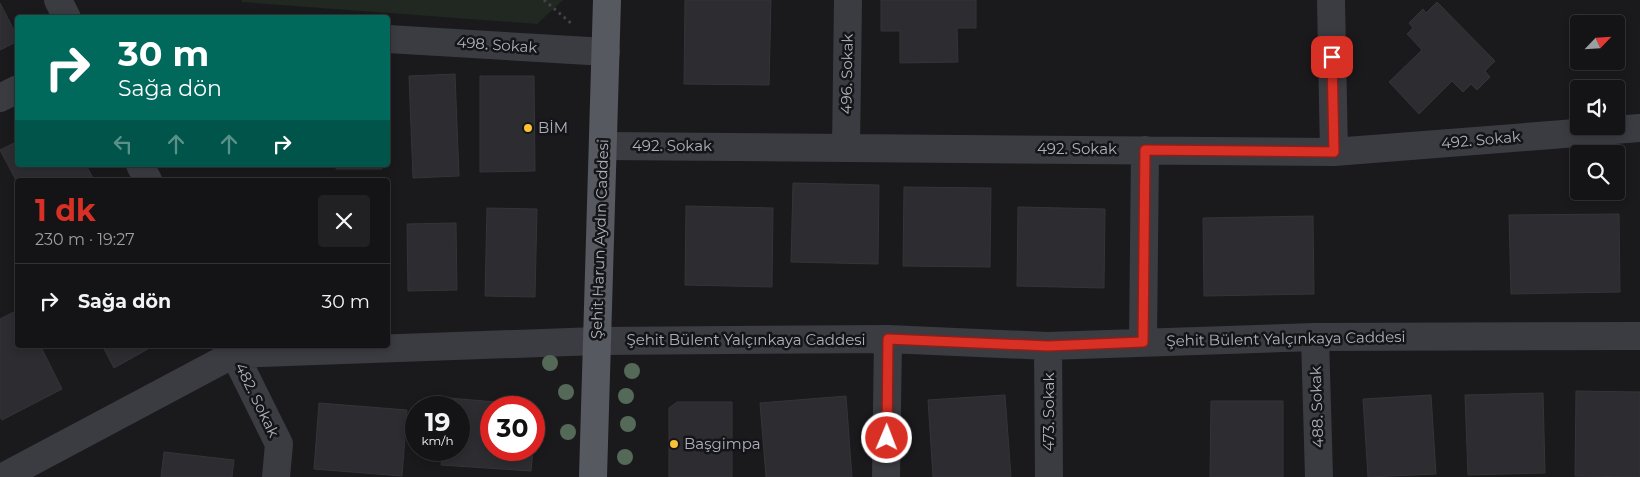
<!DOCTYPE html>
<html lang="tr">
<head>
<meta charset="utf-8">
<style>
  :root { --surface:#141416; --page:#212123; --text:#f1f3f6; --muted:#9d9ea1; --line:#333335; --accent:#d93025 }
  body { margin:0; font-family:Montserrat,sans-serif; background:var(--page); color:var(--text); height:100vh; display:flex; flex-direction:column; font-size:19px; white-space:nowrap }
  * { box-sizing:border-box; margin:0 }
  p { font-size:16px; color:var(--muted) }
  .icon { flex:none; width:28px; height:28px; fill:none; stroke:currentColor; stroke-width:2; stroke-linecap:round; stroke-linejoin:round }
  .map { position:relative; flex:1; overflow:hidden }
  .sheet { position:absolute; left:15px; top:178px; width:375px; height:170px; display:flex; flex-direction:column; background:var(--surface); border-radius:5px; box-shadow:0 2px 8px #0003,0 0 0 1px var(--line) }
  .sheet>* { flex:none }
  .hud { position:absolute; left:15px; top:15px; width:375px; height:152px; border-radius:5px; box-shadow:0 2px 8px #0003,0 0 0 1px var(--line); background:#00695c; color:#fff; overflow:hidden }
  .needle { width:32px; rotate:65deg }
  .fabs { position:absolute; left:1570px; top:15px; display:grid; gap:10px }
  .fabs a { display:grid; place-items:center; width:55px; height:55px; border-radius:5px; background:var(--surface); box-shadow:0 2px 8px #0003,0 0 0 1px var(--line); font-size:25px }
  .speed { position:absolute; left:405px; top:396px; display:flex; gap:10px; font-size:25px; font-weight:700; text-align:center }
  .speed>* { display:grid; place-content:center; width:65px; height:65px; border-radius:50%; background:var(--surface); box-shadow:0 2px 8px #0003,0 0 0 1px var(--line); line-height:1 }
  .speed small { font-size:12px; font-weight:400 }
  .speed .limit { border:8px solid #d22; background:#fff; color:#111 }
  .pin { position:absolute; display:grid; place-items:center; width:42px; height:42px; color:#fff; margin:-21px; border-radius:10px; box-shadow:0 2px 8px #0006 }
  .me { position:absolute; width:55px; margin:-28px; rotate:1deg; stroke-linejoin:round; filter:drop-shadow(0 0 4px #0008) }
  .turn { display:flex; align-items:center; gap:18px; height:105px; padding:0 20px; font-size:22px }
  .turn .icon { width:65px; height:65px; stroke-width:2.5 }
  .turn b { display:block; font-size:35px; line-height:42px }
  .lanes { display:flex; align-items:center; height:48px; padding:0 20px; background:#0003; justify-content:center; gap:25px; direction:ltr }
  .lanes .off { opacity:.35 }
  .round { display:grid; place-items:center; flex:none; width:52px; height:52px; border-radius:5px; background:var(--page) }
  .headline { display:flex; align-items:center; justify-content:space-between; height:85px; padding:0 20px }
  h1 { font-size:30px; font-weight:700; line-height:38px; color:var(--accent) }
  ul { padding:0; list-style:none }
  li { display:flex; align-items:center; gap:15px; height:75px; padding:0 20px; border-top:1px solid var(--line) }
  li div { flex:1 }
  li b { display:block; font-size:19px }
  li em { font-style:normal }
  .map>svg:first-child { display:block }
  .green { fill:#202821 }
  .building { fill:#2d2d31; stroke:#343439 }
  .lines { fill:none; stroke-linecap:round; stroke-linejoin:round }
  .path { stroke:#414349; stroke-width:3; stroke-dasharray:2.5 4; stroke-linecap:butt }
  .minor { stroke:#3b3c42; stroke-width:28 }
  .major { stroke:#575961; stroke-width:28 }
  .tree { fill:#546957 }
  .route-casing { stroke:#8d1f18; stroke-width:12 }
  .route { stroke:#d93025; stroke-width:9 }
  .poi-dot { fill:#fbc234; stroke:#151518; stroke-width:2 }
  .labels { text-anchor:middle; stroke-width:5; stroke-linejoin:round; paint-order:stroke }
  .street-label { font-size:15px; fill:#acb1bd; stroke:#151518 }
  .poi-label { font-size:15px; fill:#acb1bd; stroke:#151518; text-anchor:start }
</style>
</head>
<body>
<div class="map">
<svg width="1640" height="477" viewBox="0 0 1640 477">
  <rect width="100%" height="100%" fill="#1a1a1d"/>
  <path class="green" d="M242,0H563L537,24L242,2Z"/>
  <path class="building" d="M685,0H771L769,85L684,84Z
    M881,0H976V28H957L958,62L900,63V31H881Z
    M1437,2L1495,61L1485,71L1490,77L1477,90L1471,84L1463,92L1452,81L1419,114L1389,82L1422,50L1407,34L1413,28L1409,23L1423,9L1426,13Z
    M0,3L18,38V41L0,50Z
    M455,74L459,176L413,178L409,76Z
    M480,76H534L535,171L480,172Z
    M18,141V165H86L94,180H18V184L0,150Z
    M259,165H304V167H260Z
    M336,165H382V169H336Z
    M793,183L879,185L878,264L791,262Z
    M904,187L991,188L990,267L903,266Z
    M686,206L773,208L772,287L685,285Z
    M1018,207L1105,209L1104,288L1017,286Z
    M487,208L537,209L535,297L485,296Z
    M1619,214L1620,292L1511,294L1509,215Z
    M1313,216L1314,294L1204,296L1203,218Z
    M456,223L457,290L408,291L407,224Z
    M18,310V345H40L62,389L2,420L0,417V319Z
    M102,345H155L114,368Z
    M1576,391L1640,392V477L1575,476Z
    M1543,393L1545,473L1468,475L1465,395Z
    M1005,395L1011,477H933L928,400Z
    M1431,395L1436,474L1368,477L1363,399Z
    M846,396L852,477H766L760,403Z
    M449,398L519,404L521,408H491V450H533L531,471L441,465L443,450H459V408H448Z
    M1211,401H1283V477H1210Z
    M677,402H732V477H669V408Z
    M319,403L407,410L402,476L314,469Z
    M164,452L234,460L232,477H161Z"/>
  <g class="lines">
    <path class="path" d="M544,0L572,24"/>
    <path class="minor" d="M58,0L67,18
      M1331,0L1334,152
      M388,39L606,52
      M0,98L18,89
      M603,146L1334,152L1640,128
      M846,148L848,0
      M140,165L148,180
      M1315,337L1319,477
      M1143,342L1145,150
      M230,345L279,444L276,477
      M1048,346L1049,477
      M3,477L234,354L597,341L888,339L1048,346L1315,337L1640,336
      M886,477L888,339"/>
    <path class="major" d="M593,477L607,0"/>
  </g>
  <g class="tree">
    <circle cx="550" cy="363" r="8"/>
    <circle cx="632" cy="371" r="8"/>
    <circle cx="566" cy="392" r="8"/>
    <circle cx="626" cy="396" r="8"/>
    <circle cx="628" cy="424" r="8"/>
    <circle cx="568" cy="432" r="8"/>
    <circle cx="625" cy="457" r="8"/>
  </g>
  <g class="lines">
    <defs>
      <path id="route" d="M887,438L888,339L1048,346L1143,342L1145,150L1334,152L1332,57"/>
    </defs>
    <use href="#route" class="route-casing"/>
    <use href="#route" class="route"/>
  </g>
  <g class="poi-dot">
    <circle cx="528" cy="128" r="5"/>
    <circle cx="674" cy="444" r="5"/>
  </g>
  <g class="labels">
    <g class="street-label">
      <text transform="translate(497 45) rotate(4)" y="5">498. Sokak</text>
      <text transform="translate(847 74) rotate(-89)" y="5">496. Sokak</text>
      <text transform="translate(1481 140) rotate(-5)" y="5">492. Sokak</text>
      <text x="672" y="151">492. Sokak</text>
      <text x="1077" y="154">492. Sokak</text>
      <text transform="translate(600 239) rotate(-88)" y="5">Şehit Harun Aydın Caddesi</text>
      <text transform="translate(1286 339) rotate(-1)" y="5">Şehit Bülent Yalçınkaya Caddesi</text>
      <text x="746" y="345">Şehit Bülent Yalçınkaya Caddesi</text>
      <text transform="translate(257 400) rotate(64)" y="5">482. Sokak</text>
      <text transform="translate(1317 407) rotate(-92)" y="5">488. Sokak</text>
      <text transform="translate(1049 412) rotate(-90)" y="5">473. Sokak</text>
    </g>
    <g class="poi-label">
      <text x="538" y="133">BİM</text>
      <text x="684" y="449">Başgimpa</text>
    </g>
  </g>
</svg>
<div class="fabs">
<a><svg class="needle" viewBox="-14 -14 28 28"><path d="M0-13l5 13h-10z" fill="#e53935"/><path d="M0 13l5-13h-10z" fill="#9d9ea1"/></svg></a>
<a><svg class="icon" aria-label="sound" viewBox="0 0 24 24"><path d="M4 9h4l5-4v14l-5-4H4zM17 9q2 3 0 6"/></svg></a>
<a><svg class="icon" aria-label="search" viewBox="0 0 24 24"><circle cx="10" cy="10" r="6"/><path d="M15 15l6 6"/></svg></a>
</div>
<div class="speed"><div>19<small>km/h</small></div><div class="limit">30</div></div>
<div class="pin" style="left:1332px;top:57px;background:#d93025"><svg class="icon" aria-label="arrive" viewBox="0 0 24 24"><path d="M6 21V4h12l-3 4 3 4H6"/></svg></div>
<svg class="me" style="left:887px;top:438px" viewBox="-20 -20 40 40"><circle r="17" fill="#d93025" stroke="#fff" stroke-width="3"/><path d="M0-11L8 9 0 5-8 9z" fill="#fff"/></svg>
<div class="hud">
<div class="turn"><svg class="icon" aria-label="right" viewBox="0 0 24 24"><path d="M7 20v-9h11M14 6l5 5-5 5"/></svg><div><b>30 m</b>Sağa dön</div></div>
<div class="lanes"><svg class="icon off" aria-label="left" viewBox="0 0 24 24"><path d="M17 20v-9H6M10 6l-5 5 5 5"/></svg><svg class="icon off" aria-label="ahead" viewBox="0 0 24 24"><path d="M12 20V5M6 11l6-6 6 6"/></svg><svg class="icon off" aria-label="ahead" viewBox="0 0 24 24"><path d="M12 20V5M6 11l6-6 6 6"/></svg><svg class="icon" aria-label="right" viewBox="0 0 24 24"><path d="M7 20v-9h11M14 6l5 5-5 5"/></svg></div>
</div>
<section class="sheet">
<div class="headline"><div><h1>1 dk</h1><p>230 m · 19:27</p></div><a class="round"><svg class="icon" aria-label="close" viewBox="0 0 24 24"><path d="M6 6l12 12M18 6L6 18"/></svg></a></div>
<ul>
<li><svg class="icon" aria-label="right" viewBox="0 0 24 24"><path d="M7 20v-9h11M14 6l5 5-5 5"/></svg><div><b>Sağa dön</b></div><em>30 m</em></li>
</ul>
</section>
</div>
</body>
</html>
